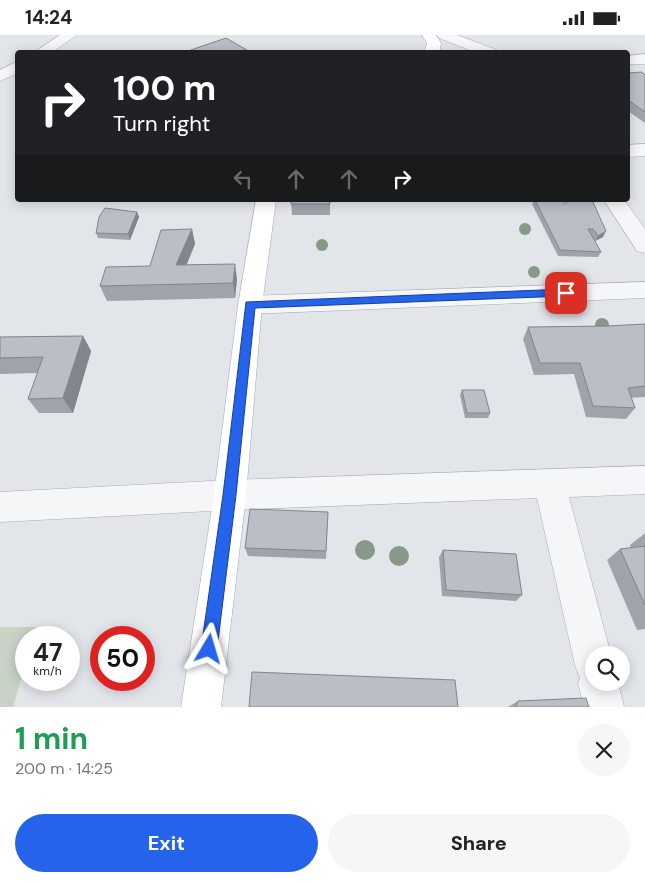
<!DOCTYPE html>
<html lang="en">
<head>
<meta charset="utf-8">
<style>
  :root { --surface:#fff; --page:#f6f6f6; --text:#222; --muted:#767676; --accent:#2563eb }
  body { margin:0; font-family:"DM Sans",sans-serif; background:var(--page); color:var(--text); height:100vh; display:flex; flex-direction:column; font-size:19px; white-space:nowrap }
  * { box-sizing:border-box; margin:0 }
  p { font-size:16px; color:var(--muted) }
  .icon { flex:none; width:28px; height:28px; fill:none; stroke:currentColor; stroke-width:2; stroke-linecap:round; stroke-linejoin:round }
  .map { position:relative; height:672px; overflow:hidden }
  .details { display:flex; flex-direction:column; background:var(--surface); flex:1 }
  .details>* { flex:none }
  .hud { position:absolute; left:15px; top:15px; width:615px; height:152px; border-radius:5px; box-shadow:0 2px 12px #0003; background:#202124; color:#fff; overflow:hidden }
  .buttons { position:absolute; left:585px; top:611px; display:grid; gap:10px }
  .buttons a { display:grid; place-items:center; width:45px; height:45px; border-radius:50%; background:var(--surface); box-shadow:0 2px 12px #0003; font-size:25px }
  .speed { position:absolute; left:15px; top:591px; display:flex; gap:10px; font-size:25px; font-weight:700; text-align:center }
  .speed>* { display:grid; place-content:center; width:65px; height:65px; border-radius:50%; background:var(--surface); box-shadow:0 2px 12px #0003; line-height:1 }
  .speed small { font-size:12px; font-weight:400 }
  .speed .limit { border:8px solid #d22; background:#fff; color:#111 }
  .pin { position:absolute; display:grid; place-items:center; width:42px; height:42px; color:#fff; margin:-21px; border-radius:10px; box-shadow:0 2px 8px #0006 }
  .me { position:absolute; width:55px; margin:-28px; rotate:7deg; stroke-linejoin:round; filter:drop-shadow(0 0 4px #0008) }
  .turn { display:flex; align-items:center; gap:18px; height:105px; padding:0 15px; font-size:22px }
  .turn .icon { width:65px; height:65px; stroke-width:2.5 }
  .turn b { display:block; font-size:35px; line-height:42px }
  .lanes { display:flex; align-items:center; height:48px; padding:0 15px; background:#0003; justify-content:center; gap:25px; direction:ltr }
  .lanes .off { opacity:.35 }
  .round { display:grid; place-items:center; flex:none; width:52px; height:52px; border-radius:26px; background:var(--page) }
  .summary { display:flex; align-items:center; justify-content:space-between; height:85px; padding:0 15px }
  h1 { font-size:30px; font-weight:700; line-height:38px; color:#1e9e55 }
  .primary-button { display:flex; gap:10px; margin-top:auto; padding:10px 15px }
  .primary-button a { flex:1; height:58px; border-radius:30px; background:var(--accent); color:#fff; font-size:20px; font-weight:700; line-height:58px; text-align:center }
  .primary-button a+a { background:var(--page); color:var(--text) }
  .status { display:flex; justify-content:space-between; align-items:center; height:35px; padding:0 25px; background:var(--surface); direction:ltr }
  .status svg { height:14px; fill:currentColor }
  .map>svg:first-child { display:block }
  .green { fill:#c7d3c4 }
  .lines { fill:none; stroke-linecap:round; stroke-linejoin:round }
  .minor-casing { stroke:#a7acb4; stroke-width:1 }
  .major-casing { stroke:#a2a9b5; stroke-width:1 }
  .minor { fill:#f5f6f8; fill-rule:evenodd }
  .major { fill:#fff; fill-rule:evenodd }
  .tree { fill:#889989 }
  .wall { fill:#a0a3aa }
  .shaded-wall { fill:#82858b }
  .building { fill:#babec6; stroke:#82858b }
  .route { fill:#2563eb; stroke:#184099 }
</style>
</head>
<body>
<div class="status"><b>14:24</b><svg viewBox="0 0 49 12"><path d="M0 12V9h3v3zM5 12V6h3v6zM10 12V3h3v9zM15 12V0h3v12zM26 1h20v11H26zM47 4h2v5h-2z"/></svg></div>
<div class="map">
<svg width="645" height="672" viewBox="0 0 645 672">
  <rect width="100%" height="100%" fill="#e2e5ea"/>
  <path class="green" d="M0,592H36L33,602H26V627L13,672H0Z"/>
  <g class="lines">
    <defs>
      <path id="minor" d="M60,0H77L51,18H33Z
        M437,0H457L497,15L499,18H477L439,3Z
        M645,19V29H628V21Z
        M18,26V38L0,46V35Z
        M645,109V121L628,122V110Z
        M604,165H624L645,194V218L637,216Z
        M645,247V263L250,279L241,276L238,270L241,264L250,261Z
        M645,431V459L569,462L611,620H594V648H618L624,672H584L578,648L580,643L575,630L537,463L230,475L0,487V457L230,445Z"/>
      <path id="major" d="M422,0H436L441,8L439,18H424L427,8Z
        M256,165H276L262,270L246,460L221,672H181L214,460L238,270Z"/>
    </defs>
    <use href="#minor" class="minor-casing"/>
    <use href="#major" class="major-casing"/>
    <use href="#minor" class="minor"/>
    <use href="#major" class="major"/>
  </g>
  <g class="tree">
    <circle cx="525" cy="194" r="6"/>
    <circle cx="322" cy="210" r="6"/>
    <circle cx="534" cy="237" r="6"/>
    <circle cx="602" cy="290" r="7"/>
    <circle cx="365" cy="515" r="10"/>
    <circle cx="399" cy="521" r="10"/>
  </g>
  <path class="wall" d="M628,38L645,40V88L628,76Z
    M291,165H330V180H292Z
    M534,165H562L565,169L568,166L567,165H592L603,202L595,206L601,217L598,222L558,221L532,169Z
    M137,177L139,182L130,205L98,203L96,198Z
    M192,194L195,209L186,230L237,244L235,263L107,266L100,251L150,231Z
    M645,289V362L631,363L635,373L626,384L586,382L574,339L534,340L523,304L528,292L608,291Z
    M83,301L91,316L73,378H39L28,364L38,338L0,339V302Z
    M462,355L490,378L488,383H465L460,360Z
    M328,477L326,524L248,521L245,513Z
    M645,498V594L637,595L607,525L620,514L631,513L630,510L644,499Z
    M443,515L522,560L516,566L442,561L439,522Z
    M518,666L589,672H508Z"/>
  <path class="shaded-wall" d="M137,177L139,182L130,205L128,199Z
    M192,194L195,209L180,246L176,230Z
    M606,196L603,202L595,206L598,201Z
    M235,229L237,244L235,263L233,248Z
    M83,301L91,316L73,378L63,363Z"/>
  <path class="building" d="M226,3L252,18H182Z
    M642,37L645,40V77L628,65V38Z
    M291,165H330V169H291Z
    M535,165H562L565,169L570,165H592L606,196L598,201L593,194H588L601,217L560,215Z
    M105,173L137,177L128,199L96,198L99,182Z
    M192,194L176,230L235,229L233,248L100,251L106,232L150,231L161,195Z
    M645,289V351L628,353L635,373L593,371L580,328H540L528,292L608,291Z
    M83,301L63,363L28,364L43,322L0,323V302Z
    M462,355H484L490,378H467Z
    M250,474L328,477L326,516L245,513Z
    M645,511V570L620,514Z
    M443,515L516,519L522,560L446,555Z
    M252,637L455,645L458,672H249Z
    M586,663L589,672H516L518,666Z"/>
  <path class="route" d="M566,254L571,258L566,261L255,273L236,460L217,614L215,620L209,622L204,620L201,614L223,460L246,267Z"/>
</svg>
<div class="buttons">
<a><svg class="icon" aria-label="search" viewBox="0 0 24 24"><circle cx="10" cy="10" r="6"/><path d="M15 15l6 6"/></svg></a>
</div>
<div class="speed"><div>47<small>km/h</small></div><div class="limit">50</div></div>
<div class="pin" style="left:566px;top:258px;background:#d93025"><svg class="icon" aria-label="arrive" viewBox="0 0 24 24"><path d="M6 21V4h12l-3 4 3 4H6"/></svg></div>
<svg class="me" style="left:209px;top:614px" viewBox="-20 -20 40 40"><path d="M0-17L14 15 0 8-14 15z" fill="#2563eb" stroke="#fff" stroke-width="4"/></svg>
<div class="hud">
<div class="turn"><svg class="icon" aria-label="right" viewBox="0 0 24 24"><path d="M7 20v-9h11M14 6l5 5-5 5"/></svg><div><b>100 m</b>Turn right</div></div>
<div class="lanes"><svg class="icon off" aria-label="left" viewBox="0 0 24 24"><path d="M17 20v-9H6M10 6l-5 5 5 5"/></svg><svg class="icon off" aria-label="ahead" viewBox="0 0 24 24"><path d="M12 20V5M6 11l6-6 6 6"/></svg><svg class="icon off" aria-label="ahead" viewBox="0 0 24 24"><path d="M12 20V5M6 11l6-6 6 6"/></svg><svg class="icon" aria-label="right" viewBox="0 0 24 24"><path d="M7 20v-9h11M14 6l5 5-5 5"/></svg></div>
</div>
</div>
<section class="details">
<div class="summary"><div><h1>1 min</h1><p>200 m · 14:25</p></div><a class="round"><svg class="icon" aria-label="close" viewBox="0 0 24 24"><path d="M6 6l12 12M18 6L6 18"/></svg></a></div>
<div class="primary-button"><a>Exit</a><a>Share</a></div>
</section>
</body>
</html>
